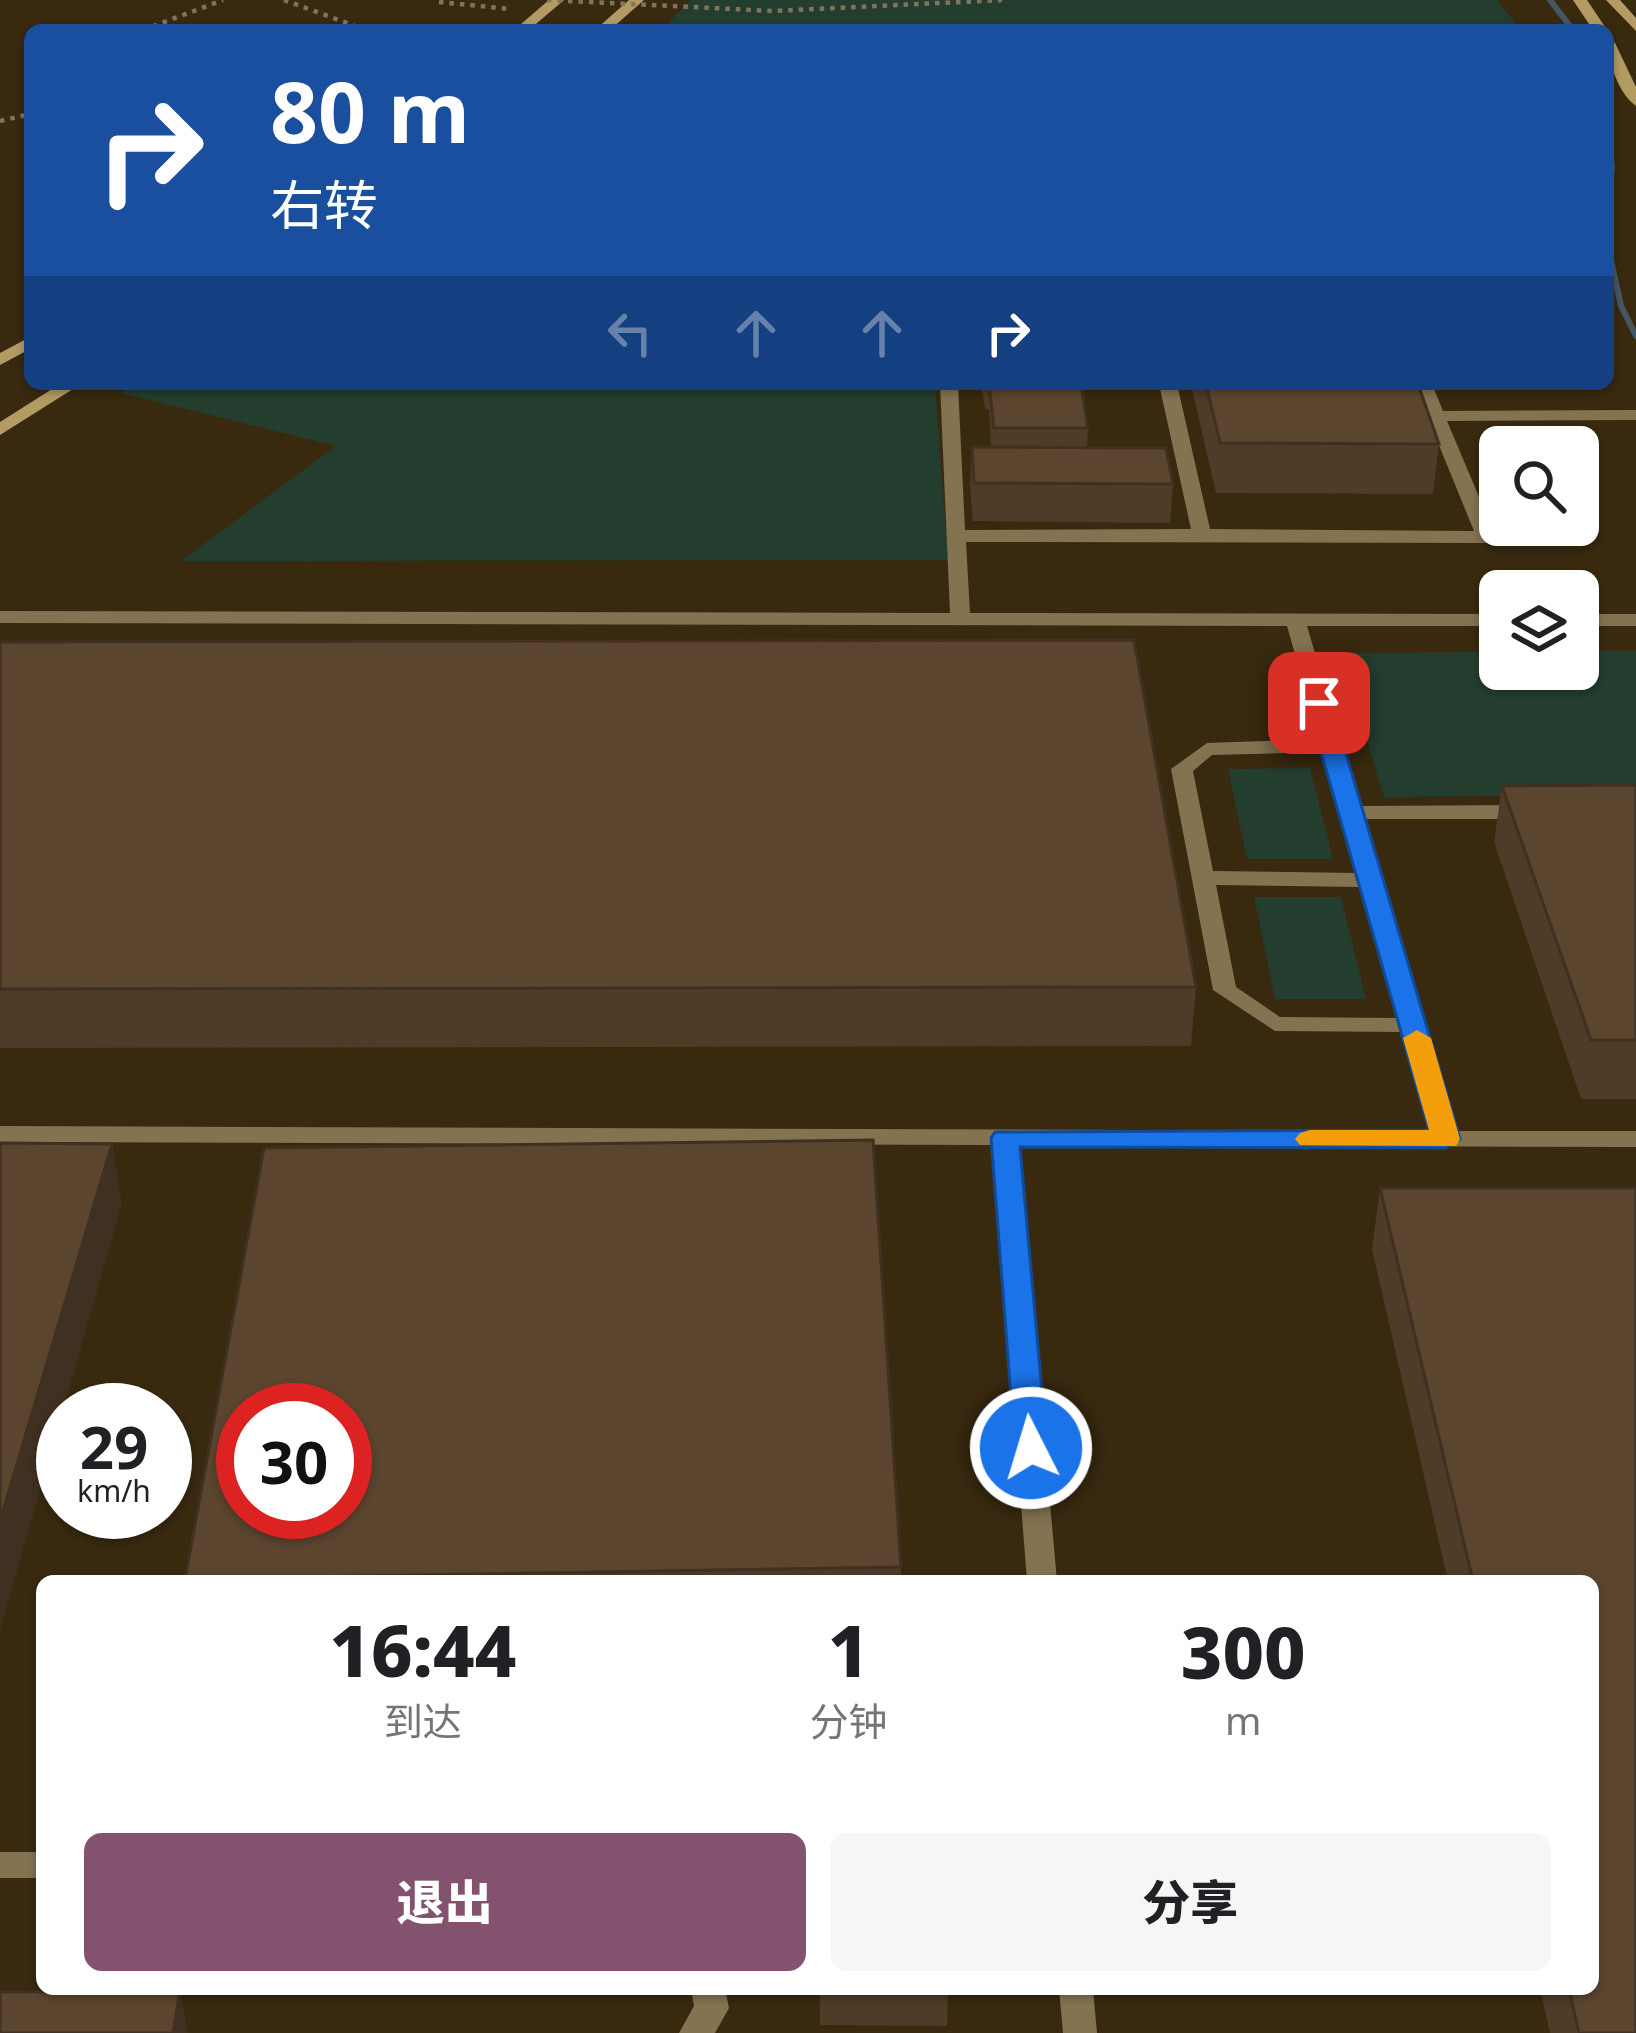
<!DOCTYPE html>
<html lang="zh">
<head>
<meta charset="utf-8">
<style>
  :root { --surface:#fff; --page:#f6f6f6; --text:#202124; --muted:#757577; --accent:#82526e }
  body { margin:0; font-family:"Noto Sans","Noto Sans SC",sans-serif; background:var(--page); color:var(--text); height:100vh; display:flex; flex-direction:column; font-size:45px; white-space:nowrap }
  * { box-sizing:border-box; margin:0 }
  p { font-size:39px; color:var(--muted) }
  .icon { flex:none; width:66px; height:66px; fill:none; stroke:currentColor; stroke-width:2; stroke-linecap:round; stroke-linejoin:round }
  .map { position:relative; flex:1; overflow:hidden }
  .details { position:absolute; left:36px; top:1575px; width:1563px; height:420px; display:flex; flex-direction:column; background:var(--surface); border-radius:18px; box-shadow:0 3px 9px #0004 }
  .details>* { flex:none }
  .hud { position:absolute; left:24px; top:24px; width:1590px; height:366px; border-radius:18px; box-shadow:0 3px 9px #0004; background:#1a4fa0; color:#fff; overflow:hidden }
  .fabs { position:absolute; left:1479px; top:426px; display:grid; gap:24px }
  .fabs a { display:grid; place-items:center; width:120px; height:120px; border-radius:18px; background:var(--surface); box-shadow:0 3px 9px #0004; font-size:60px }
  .speed { position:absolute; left:36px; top:1383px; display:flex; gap:24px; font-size:60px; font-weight:700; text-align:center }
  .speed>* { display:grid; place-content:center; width:156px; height:156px; border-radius:50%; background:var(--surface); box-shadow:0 3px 9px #0004; line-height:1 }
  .speed small { font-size:30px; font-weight:400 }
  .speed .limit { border:18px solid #d22; background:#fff; color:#111 }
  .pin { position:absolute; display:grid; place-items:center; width:102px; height:102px; color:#fff; margin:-51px; border-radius:24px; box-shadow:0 6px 18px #0006 }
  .me { position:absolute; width:132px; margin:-66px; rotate:355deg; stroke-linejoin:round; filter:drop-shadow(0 0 9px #0008) }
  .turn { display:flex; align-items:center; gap:42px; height:252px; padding:0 48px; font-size:54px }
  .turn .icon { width:156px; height:156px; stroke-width:2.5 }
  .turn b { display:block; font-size:84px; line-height:102px }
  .lanes { display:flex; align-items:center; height:114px; padding:0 48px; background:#0003; justify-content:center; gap:60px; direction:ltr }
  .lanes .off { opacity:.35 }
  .eta { display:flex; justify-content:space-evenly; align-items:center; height:204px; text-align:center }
  .eta b { font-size:72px; font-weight:800; line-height:84px }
  .action { display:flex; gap:24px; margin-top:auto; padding:24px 48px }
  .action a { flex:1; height:138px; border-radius:18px; background:var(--accent); color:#fff; font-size:48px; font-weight:800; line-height:138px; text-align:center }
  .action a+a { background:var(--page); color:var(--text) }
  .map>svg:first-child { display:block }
  .green { fill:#233e2f }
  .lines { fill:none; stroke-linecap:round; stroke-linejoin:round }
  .stream { stroke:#445762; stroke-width:6 }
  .path { stroke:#80745e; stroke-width:4.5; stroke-dasharray:4.5 6; stroke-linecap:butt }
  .street { fill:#837351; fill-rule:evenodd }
  .secondary { fill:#b49b64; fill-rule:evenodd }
  .path-bridge { stroke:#80745e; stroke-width:4.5; stroke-dasharray:4.5 6; stroke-linecap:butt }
  .wall { fill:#4e3b28 }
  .shaded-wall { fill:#403021 }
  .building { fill:#5b452f; stroke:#403021; stroke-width:3; fill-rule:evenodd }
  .route { fill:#1a73e8; stroke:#114b97; stroke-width:3 }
  .slow { fill:#f59e0b }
</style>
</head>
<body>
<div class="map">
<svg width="1636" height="2033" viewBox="0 0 1636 2033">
  <rect width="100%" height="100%" fill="#38290f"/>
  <path class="green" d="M690,0H1497L1521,30H662Z
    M136,384H935L948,560L181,561L336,446L122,393Z
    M1578,651H1636V795L1384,797L1340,653L1500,652V669H1578Z
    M1310,768L1333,859H1247L1228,769Z
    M1254,897H1341L1366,999H1275Z"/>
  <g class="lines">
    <path class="stream" d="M1550,0L1573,30
      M1608,146L1612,166L1608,212
      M1608,246L1621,306L1636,336"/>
    <path class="path" d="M284,0L366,30
      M439,2L510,9
      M143,30L223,0
      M0,121L30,114"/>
    <path class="street" d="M940,384H958L965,530L1191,529L1159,384H1177L1210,529L1474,531L1414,384H1432L1443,411L1636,410V420L1447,421L1496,537L1486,543L966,542L970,613L1500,614V626H1307L1360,806L1532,805L1543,812L1532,819H1364L1456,1131H1636V1147L1018,1145L1057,1581H1027L993,1145L0,1142V1126L1431,1131L1403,1032L1275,1031L1213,990L1171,769L1207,743L1319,739L1287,626L0,623V611L950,613ZM1323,752L1358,873L1213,871L1193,771L1212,755ZM1216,885L1361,887L1399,1018L1280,1017L1236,987Z
      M1578,614H1636V626H1578Z
      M0,1852H42V1878H0Z
      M691,1989H725L729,2008L715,2033H679L694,2006Z
      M1059,1989H1093L1097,2033H1063Z"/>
    <path class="secondary" d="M549,0H564L529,30H514Z
      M629,0H644L610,30H595Z
      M1573,0H1587L1607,30H1593Z
      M1606,0H1620L1636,18V31Z
      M1608,39L1615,43L1636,87V106C1618,93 1608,62 1608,39Z
      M30,337V349L0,365V353Z
      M60,384H81L0,435V422Z"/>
    <path class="path-bridge" d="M547,0L774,11L1002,0"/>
  </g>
  <path class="wall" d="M981,384H1082L1088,428L1087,447L1173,484L1170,523L973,521L970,485L972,447H991L989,409H985Z
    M1191,384H1418L1439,444L1433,494L1216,493Z
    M0,642L1196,987L1191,1046L0,1048Z
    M1636,785V1099H1581L1494,842L1502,786Z
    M1380,1188H1636V2033H1550L1540,1989H1593V1581H1448L1372,1249Z
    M901,1567V1581H185V1579Z
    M820,1989H948L947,2026L820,2025Z"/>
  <path class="shaded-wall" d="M112,1144L122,1204L0,1630V1521Z
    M180,1991L188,2033H173Z"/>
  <path class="building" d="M989,384L1081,385L1088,428H994Z
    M1206,384H1418L1439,444L1220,443Z
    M972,447L1166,448L1173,484L974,483Z
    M1134,640L1196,987L0,989V642Z
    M1636,785V1040H1591L1502,786Z
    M873,1140L901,1567L185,1579L264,1148ZM243,1410H345V1512H243Z
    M0,1143L112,1144L0,1521Z
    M1380,1188H1636V2033H1579L1569,1989H1593V1581H1473Z
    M180,1991L173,2033H0V1992Z"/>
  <path class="route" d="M1319,696L1331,703L1460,1139L1446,1148L1020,1147L1047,1448L1042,1456H1019L1015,1448L991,1138L995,1132L1429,1130L1307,703Z"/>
  <path class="slow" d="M1417,1030L1431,1038L1460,1139L1456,1146L1300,1145L1295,1139L1300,1133L1310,1130H1429L1403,1038Z"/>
</svg>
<div class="fabs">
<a><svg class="icon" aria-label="search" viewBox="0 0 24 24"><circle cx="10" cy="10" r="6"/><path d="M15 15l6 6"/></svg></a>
<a><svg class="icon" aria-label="layers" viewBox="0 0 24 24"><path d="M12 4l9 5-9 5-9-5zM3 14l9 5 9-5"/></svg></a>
</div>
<div class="speed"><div>29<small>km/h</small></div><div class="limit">30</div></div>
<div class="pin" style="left:1319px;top:703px;background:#d93025"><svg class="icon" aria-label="arrive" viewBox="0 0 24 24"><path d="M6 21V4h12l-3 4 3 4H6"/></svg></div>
<svg class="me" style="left:1031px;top:1448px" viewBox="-20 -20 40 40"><circle r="17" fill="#1a73e8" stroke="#fff" stroke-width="3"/><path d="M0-11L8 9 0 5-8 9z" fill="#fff"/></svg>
<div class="hud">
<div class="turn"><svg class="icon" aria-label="right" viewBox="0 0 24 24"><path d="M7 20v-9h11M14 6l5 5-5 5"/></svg><div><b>80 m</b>右转</div></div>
<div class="lanes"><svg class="icon off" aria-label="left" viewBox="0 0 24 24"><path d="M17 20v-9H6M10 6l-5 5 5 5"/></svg><svg class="icon off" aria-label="ahead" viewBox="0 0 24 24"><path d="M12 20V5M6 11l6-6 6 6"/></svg><svg class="icon off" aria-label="ahead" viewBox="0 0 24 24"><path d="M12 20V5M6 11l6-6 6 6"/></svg><svg class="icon" aria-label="right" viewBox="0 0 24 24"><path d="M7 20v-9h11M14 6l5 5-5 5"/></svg></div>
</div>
<section class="details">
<div class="eta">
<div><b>16:44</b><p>到达</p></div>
<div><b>1</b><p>分钟</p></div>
<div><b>300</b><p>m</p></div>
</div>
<div class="action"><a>退出</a><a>分享</a></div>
</section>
</div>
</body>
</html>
